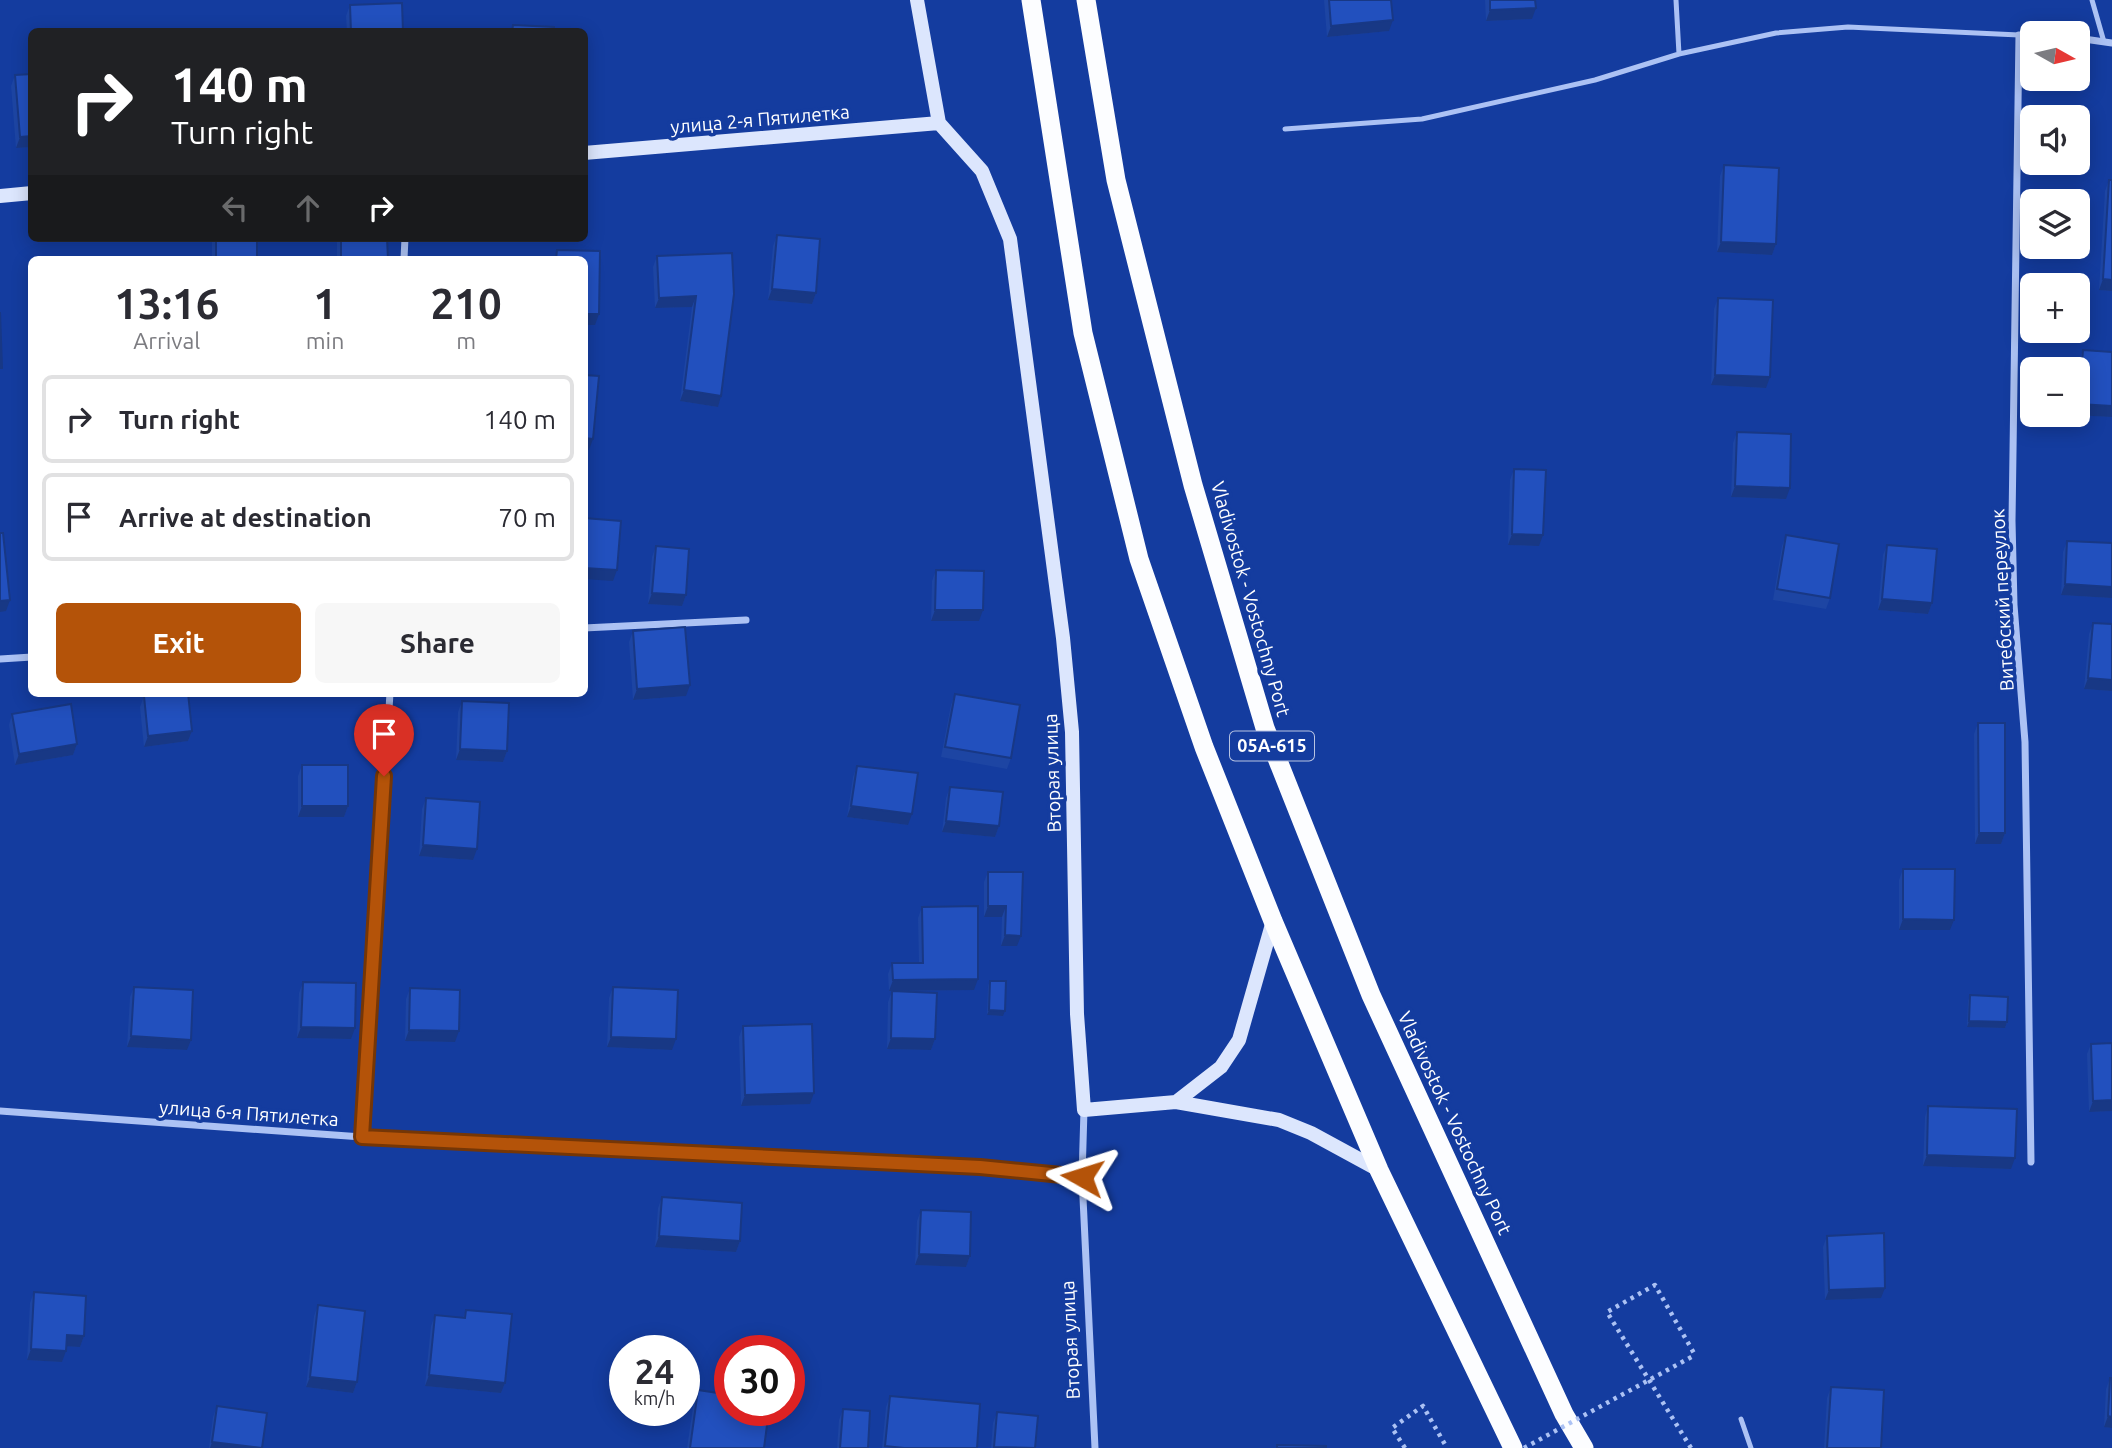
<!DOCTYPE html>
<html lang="en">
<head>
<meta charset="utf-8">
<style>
  :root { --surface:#fff; --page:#f7f7f7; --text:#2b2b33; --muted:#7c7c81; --line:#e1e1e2; --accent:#b45309 }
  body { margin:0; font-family:Ubuntu,sans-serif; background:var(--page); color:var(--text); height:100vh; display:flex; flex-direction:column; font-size:26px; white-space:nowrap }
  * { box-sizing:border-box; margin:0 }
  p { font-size:23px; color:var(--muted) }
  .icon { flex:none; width:38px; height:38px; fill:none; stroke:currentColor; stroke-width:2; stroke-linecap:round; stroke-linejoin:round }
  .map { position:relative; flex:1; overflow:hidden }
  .details { position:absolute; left:28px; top:256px; width:560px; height:441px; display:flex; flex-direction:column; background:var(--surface); border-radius:10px; box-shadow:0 4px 18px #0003 }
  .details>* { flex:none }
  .hud { position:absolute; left:28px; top:28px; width:560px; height:214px; border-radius:10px; box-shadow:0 4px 18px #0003; background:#202124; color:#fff; overflow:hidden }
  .needle { width:46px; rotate:98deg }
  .fabs { position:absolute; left:2020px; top:21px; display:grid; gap:14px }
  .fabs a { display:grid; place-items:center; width:70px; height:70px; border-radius:10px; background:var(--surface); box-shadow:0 4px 18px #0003; font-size:35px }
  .speed { position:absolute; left:609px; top:1335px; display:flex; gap:14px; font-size:35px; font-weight:700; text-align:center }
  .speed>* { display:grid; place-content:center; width:91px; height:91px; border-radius:50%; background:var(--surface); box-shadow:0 4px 18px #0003; line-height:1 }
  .speed small { font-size:18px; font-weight:400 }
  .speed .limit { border:10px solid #d22; background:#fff; color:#111 }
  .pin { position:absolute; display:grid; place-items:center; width:60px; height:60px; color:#fff; margin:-72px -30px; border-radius:50% 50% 50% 0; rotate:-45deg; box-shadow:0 0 7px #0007 }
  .pin .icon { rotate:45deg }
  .me { position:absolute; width:77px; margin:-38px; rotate:276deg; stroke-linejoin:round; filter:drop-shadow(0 0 5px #0008) }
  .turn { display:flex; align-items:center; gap:24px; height:147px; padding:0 28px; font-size:32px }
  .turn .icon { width:91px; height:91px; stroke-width:2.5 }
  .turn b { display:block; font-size:49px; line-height:60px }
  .lanes { display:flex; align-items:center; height:66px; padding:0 28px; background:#0003; justify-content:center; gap:35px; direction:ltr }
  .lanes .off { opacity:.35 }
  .eta { display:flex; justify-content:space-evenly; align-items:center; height:119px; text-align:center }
  .eta b { font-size:42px; font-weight:600; line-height:49px }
  .primary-button { display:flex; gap:14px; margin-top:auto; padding:14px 28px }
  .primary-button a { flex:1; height:80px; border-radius:10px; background:var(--accent); color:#fff; font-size:28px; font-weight:600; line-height:80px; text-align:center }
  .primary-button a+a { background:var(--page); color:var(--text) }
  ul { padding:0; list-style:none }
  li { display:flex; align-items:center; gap:21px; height:88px; margin:0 14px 10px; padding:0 14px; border:4px solid var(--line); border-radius:10px }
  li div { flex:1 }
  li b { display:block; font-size:26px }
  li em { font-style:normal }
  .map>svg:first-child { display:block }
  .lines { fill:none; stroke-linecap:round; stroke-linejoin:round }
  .path { stroke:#acc2f4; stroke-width:4.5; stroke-dasharray:3.5 5; stroke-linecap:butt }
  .service { stroke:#acc2f4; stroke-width:5 }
  .minor { stroke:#acc2f4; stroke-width:7 }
  .secondary { stroke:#dce6fd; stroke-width:14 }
  .trunk { stroke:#fcfdff; stroke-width:19 }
  .path-bridge { stroke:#acc2f4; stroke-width:4.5; stroke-dasharray:3.5 5; stroke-linecap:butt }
  .wall { fill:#1d45a3 }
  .shaded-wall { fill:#183885 }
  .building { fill:#2250be; stroke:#183885; stroke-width:2 }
  .route-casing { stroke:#753606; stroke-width:18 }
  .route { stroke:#b45309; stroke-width:12 }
  .labels { text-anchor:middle; stroke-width:7; stroke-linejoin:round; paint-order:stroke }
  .shield { fill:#143c9f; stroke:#b8c4e2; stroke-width:2 }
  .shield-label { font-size:18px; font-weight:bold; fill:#fff }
  .street-label { font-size:19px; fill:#fff; stroke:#143c9f }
</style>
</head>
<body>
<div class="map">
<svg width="2112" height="1448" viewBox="0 0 2112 1448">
  <rect width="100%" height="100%" fill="#143c9f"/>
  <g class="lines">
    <path class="path" d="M1405,1448L1392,1428L1423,1406L1447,1448
      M1691,1448L1607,1312L1655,1285L1695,1355"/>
    <path class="service" d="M1676,0L1679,54
      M2092,0L2104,42
      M1285,129L1422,119L1595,80L1679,54L1776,33L1848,27L2019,35
      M1741,1419L1751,1448"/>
    <path class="minor" d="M2077,38L2112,43
      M404,259L405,238
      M584,628L746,620
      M0,659L32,657
      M1084,1110L1082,1177L1095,1448
      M0,1111L362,1137L980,1167L1082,1177
      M362,1137L390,693
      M2031,1162L2025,742L2014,605L2012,521L2019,35L2032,36"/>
    <path class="secondary" d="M917,0L939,123
      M939,123L982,171L1010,239L1063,638L1072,732L1077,1014L1084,1110L1176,1102L1279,1120L1311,1133L1379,1170
      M584,153L939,123
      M0,196L32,193
      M1176,1102L1221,1067L1239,1040L1273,921"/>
    <path class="trunk" d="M1031,0L1083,333L1139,559L1204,747L1273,921L1379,1170L1513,1448
      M1086,0L1116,180L1193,485L1265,728L1371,995L1564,1414L1584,1448"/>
    <path class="path-bridge" d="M1524,1448L1695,1355"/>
  </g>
  <path class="wall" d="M1324,0H1391L1389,31L1327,37Z
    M1485,0H1535L1532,19L1486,21Z
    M350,5L403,32H347L346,16Z
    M32,74V147L16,148L11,86L15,75Z
    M1724,165L1776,244L1772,255L1717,252L1720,176Z
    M2109,180H2112V291L2099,290L2105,191Z
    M777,235L816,293L812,304L768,300L773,246Z
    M214,238H257V259H212V242Z
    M337,238H387L388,259H337Z
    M657,256L734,294L718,407L680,401L692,307L655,308L653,267Z
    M1718,298L1766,388L1711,385L1714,309Z
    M2083,350L2112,352V417L2075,415H2077L2079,361Z
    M1737,432L1786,499L1731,497L1733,443Z
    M1514,469L1539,546L1508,545L1510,480Z
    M1786,535L1830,598L1826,609L1773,600L1782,546Z
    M2067,541L2112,543V598L2061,595L2063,552Z
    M1887,545L1932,603L1928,614L1878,610L1883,555Z
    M656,546L686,595L682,606L648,604L652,557Z
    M936,570L979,621H931L932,581Z
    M2093,623L2112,624V691L2084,689L2089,634Z
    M633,631L686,696L633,700L629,642Z
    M955,694L1011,758L1007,769L941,757L951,705Z
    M144,696L192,731L188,741L144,747L140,707Z
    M462,701L507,751L503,762L456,760L458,712Z
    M12,714L77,744L73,755L15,765L9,725Z
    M1978,723L2005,833L2001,844H1975L1974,734Z
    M302,765L348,806L344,817H298V776Z
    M857,766L908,825L847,817L853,777Z
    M950,787L999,826L995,837L942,832L946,798Z
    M426,798L473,860L419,856L422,809Z
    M1903,869L1950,930H1899V880Z
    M988,872H1023L1017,946H1001L1002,917H984V882Z
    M922,907L974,990L896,991L935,1039L931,1050L887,1049L888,1002L892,991H889L888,974L892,963H919L918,918Z
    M990,981L1003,1016L987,1015L988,986Z
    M303,982L351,1039L297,1038L299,993Z
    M134,987L187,1050L127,1047L130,997Z
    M613,987L672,1050L607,1047L609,998Z
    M410,988L455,1042L405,1041L406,999Z
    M1970,995L2007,1022L2005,1028L1967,1027L1968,1001Z
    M743,1026L810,1104L741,1106L739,1037Z
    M2112,1043V1111L2089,1112L2087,1054L2091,1044Z
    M1928,1106L2011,1169L1923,1166L1925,1117Z
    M662,1197L740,1241L736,1252L655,1247L658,1208Z
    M921,1210L970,1256L966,1267L915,1265L917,1221Z
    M1827,1236L1881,1298L1825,1300L1823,1247Z
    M34,1292L84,1336L80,1347L66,1346L62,1362L27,1360L30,1303Z
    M318,1305L357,1382L353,1393L306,1387L314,1316Z
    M466,1310L505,1383L501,1393L425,1386L431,1326L435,1315L463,1318Z
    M729,1363L764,1448H687L694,1401L698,1390L722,1394L725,1374Z
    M2110,1378H2112V1428L2104,1427L2106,1389Z
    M1831,1387L1881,1448H1824L1827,1398Z
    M890,1396L977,1448H882L886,1407Z
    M217,1406L262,1448H209L213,1417Z
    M843,1409L868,1448H837L839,1420Z
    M997,1412L1035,1448H991L993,1423Z"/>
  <path class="shaded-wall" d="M1536,8L1532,19L1486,21L1490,10Z
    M1393,20L1389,31L1327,37L1331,26Z
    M32,136V147L16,148L20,137Z
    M1721,242L1776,244L1772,255L1717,252Z
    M2103,279L2112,280V291L2099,290Z
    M772,289L816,293L812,304L768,300Z
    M696,296L692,307L655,308L659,298Z
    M584,314H599L595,325H584Z
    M1715,375L1770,377L1766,388L1711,385Z
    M684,390L721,396L718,407L680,401Z
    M2079,404L2112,406V417L2075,415H2077V410Z
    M584,438L593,439L589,450L584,449Z
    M1735,486L1790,488L1786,499L1731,497Z
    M1512,534L1543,535L1539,546L1508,545Z
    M584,568L617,570L613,581L584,579Z
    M2065,584L2112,587V598L2061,595Z
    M652,593L686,595L682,606L648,604Z
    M1882,599L1932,603L1928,614L1878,610Z
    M10,600L6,611L0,612V601Z
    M935,610H983L979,621H931Z
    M2088,678L2112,680V691L2084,689Z
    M690,685L686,696L633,700L637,689Z
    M192,731L188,741L144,747L148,736Z
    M77,744L73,755L15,765L19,754Z
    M460,749L507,751L503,762L456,760Z
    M302,806H348L344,817H298Z
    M851,806L912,814L908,825L847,817Z
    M946,821L999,826L995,837L942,832Z
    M1979,833H2005L2001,844H1975Z
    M423,845L477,849L473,860L419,856Z
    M988,906H1006L1002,917H984Z
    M1903,919L1954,920L1950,930H1899Z
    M1005,935L1021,936L1017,946H1001Z
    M978,979L974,990L889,991L893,980Z
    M989,1010L1005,1011L1003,1016L987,1015Z
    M1969,1021L2007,1022L2005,1028L1967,1027Z
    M301,1027L355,1028L351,1039L297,1038Z
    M409,1030L459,1031L455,1042L405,1041Z
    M131,1036L191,1040L187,1050L127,1047Z
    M611,1037L676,1039L672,1050L607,1047Z
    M891,1038L935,1039L931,1050L887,1049Z
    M814,1093L810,1104L741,1106L745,1095Z
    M2112,1100V1111L2089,1112L2093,1101Z
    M1927,1155L2015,1158L2011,1169L1923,1166Z
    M659,1236L740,1241L736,1252L655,1247Z
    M919,1254L970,1256L966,1267L915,1265Z
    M1885,1288L1881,1298L1825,1300L1829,1290Z
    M67,1335L84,1336L80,1347L63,1346Z
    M31,1349L66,1351L62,1362L27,1360Z
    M429,1375L505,1383L501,1393L425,1386Z
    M310,1377L357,1382L353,1393L306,1387Z
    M2108,1416L2112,1417V1428L2104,1427Z
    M212,1442L262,1448H210Z"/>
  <path class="building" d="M1329,0H1391L1393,20L1331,26Z
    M1490,0H1535L1536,8L1490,10Z
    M402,3L403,32H351L350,5Z
    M513,25L554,27V32H512Z
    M32,74V136L20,137L15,75Z
    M1724,165L1779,168L1776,244L1721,242Z
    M2109,180H2112V280L2103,279Z
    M777,235L820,239L816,293L772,289Z
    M216,238H257V259H216Z
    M341,238H387L388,259H341Z
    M557,250L600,251L599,314H584V259H556Z
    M732,253L734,294L721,396L684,390L696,296L659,298L657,256Z
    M1718,298L1773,300L1770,377L1715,375Z
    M0,312L2,368H0Z
    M2083,350L2112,352V406L2079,404Z
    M584,375L599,376L593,439L584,438Z
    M1737,432L1791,434L1790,488L1735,486Z
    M1514,469L1546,470L1543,535L1512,534Z
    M584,518L621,521L617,570L584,568Z
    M0,533H3L10,600L0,601Z
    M1786,535L1839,544L1830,598L1777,589Z
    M2067,541L2112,543V587L2065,584Z
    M1887,545L1937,549L1932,603L1882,599Z
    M656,546L689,549L686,595L652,593Z
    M936,570L984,571L983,610H935Z
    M2093,623L2112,624V680L2088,678Z
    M685,627L690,685L637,689L633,631Z
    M171,693H188L192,731L148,736L144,696Z
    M955,694L1020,705L1011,758L945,747Z
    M462,701L509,703L507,751L460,749Z
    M71,704L77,744L19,754L12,714Z
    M1978,723H2005V833H1979Z
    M302,765H348V806H302Z
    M857,766L918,773L912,814L851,806Z
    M950,787L1003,792L999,826L946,821Z
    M426,798L480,802L477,849L423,845Z
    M1903,869H1955L1954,920L1903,919Z
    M988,872H1023L1021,936L1005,935L1006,906H988Z
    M978,906V979L893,980L892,963H923L922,907Z
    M990,981H1006L1005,1011L989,1010Z
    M303,982L356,983L355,1028L301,1027Z
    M134,987L193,990L191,1040L131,1036Z
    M613,987L678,990L676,1039L611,1037Z
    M410,988L460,990L459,1031L409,1030Z
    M892,991L937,993L935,1039L891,1038Z
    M1970,995L2008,997L2007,1022L1969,1021Z
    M812,1024L814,1093L745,1095L743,1026Z
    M2112,1043V1100L2093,1101L2091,1044Z
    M1928,1106L2017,1109L2015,1158L1927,1155Z
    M662,1197L742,1203L740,1241L659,1236Z
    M921,1210L971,1212L970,1256L919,1254Z
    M1884,1233L1885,1288L1829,1290L1827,1236Z
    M34,1292L86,1296L84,1336L67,1335L66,1351L31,1349Z
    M318,1305L365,1311L357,1382L310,1377Z
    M466,1310L512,1314L505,1383L429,1375L435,1315L465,1318Z
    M729,1363L730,1410H769L764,1448H690L698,1390L725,1394Z
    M2110,1378H2112V1417L2108,1416Z
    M1831,1387L1884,1390L1881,1448H1827Z
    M890,1396L980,1404L977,1448H904L885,1446Z
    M217,1406L267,1413L262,1448L212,1442Z
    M843,1409L870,1411L868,1448H840Z
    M997,1412L1038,1416L1035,1448L994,1447Z
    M1277,1445L1326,1446V1448H1277Z"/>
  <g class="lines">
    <defs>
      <path id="route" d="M384,776L362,1137L980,1167L1082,1177"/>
    </defs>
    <use href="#route" class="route-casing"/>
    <use href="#route" class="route"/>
  </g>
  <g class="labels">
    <rect class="shield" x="1230" y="731.5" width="84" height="29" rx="5"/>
    <g class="shield-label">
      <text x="1272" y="752">05А-615</text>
    </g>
    <g class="street-label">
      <text transform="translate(760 119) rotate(-5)" y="7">улица 2-я Пятилетка</text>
      <text transform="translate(1251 599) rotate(74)" y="7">Vladivostok - Vostochny Port</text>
      <text transform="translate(2002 600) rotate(-93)" y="7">Витебский переулок</text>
      <text transform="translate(1052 773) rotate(-92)" y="7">Вторая улица</text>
      <text transform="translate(249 1113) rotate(4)" y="7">улица 6-я Пятилетка</text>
      <text transform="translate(1455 1123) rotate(65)" y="7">Vladivostok - Vostochny Port</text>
      <text transform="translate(1070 1340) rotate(-93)" y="7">Вторая улица</text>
    </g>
  </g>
</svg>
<div class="fabs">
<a><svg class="needle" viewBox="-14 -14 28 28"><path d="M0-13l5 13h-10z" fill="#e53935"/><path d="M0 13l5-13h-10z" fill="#7c7c81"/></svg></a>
<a><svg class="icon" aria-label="sound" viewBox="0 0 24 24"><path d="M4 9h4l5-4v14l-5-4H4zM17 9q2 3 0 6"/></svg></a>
<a><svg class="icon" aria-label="layers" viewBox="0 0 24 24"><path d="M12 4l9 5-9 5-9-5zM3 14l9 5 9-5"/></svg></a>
<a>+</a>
<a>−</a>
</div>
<div class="speed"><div>24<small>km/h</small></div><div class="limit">30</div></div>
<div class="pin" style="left:384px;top:776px;background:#d93025"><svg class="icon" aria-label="arrive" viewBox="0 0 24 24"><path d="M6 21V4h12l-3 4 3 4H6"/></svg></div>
<svg class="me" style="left:1082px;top:1177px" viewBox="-20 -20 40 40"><path d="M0-17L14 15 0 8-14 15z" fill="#b45309" stroke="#fff" stroke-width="4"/></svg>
<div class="hud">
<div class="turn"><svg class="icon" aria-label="right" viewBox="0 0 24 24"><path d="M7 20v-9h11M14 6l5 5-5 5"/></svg><div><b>140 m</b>Turn right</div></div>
<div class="lanes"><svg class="icon off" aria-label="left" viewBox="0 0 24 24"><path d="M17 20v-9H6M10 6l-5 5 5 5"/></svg><svg class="icon off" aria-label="ahead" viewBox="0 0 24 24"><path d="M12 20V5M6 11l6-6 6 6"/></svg><svg class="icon" aria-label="right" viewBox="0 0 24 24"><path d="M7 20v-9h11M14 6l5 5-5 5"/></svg></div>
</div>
<section class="details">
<div class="eta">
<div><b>13:16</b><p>Arrival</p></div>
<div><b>1</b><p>min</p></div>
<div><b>210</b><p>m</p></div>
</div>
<ul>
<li><svg class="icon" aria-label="right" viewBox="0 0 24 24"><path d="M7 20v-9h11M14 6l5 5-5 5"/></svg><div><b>Turn right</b></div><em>140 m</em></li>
<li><svg class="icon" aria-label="arrive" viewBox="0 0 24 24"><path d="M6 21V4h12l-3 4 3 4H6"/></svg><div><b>Arrive at destination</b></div><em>70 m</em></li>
</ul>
<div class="primary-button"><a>Exit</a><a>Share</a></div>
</section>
</div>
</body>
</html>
